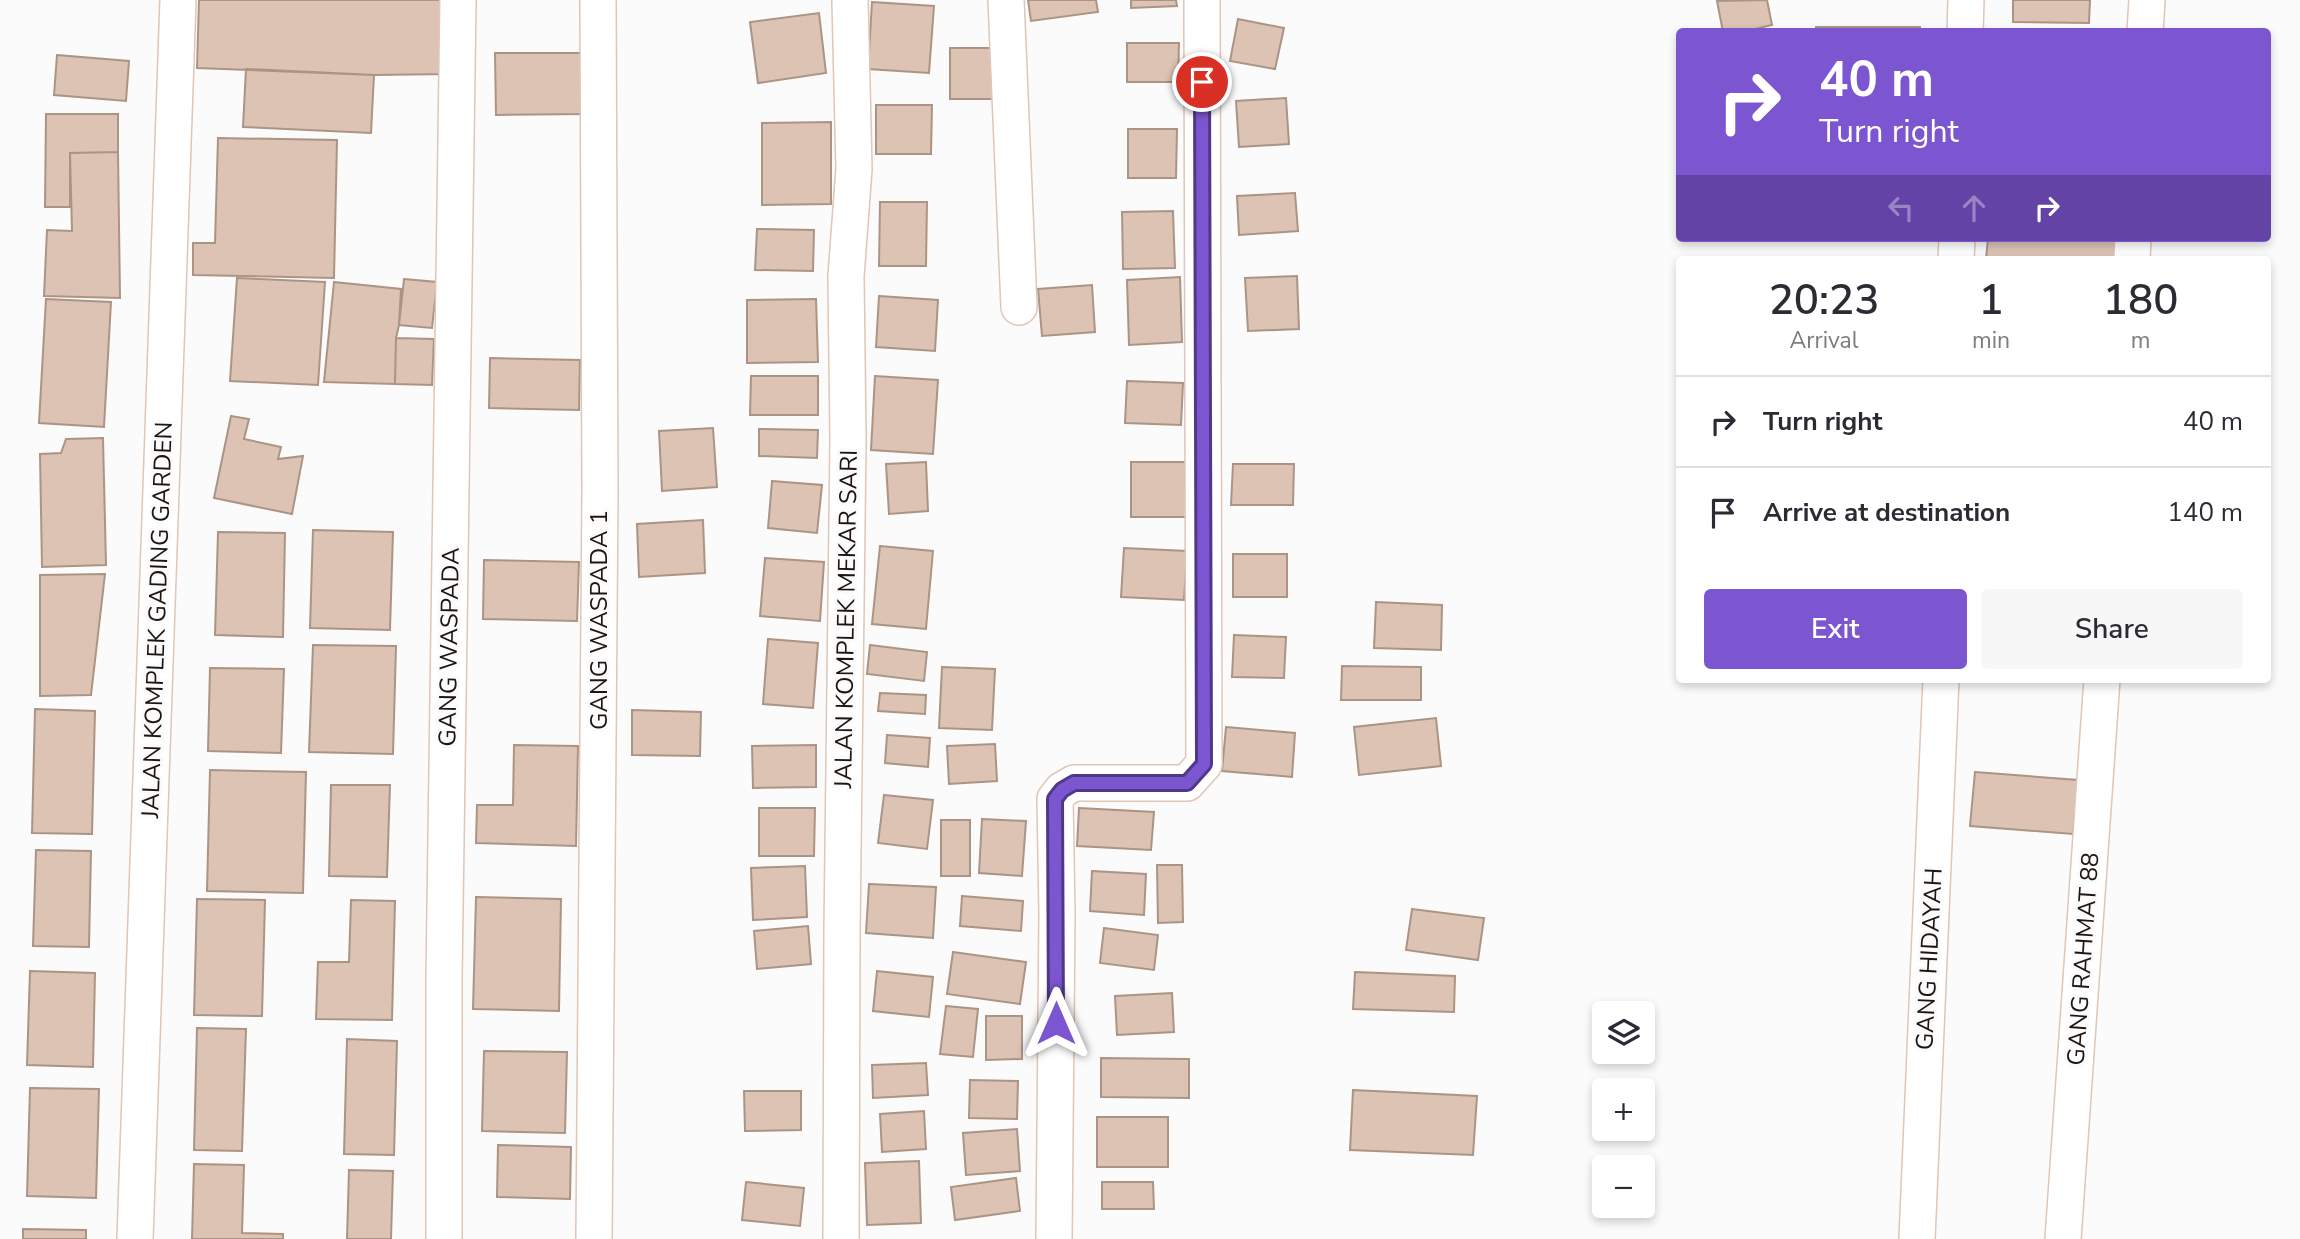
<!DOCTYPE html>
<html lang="en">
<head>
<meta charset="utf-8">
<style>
  :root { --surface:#fff; --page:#f7f7f7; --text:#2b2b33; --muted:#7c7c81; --line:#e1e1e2; --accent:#7c56d0 }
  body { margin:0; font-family:"Nunito Sans",sans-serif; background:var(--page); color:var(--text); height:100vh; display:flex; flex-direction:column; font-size:26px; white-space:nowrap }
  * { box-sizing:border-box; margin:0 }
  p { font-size:23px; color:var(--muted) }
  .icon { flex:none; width:38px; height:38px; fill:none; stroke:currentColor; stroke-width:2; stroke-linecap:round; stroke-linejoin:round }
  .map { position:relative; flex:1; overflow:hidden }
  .details { position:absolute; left:1676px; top:256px; width:595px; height:427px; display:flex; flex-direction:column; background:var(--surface); border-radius:7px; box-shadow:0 4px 10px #0003 }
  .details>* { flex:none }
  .guide { position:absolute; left:1676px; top:28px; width:595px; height:214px; border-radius:7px; box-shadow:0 4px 10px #0003; background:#7c56d0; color:#fff; overflow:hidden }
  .tools { position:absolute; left:1592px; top:1001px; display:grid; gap:14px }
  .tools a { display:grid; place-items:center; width:63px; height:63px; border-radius:7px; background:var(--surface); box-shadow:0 4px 10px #0003; font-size:35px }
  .pin { position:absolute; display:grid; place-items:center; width:60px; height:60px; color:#fff; margin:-30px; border:4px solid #fff; border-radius:50%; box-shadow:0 2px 7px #0007 }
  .me { position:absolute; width:77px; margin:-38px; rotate:0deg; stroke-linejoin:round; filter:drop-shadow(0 0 5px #0008) }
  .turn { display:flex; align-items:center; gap:24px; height:147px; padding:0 28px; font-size:32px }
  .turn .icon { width:91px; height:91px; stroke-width:2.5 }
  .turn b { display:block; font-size:49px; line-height:60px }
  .lanes { display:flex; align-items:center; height:66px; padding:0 28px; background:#0003; justify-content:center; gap:35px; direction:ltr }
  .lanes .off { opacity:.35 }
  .eta { display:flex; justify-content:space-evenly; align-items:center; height:119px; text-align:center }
  .eta b { font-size:42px; font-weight:600; line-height:49px }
  .primary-button { display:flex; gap:14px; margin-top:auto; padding:14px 28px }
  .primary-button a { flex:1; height:80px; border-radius:7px; background:var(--accent); color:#fff; font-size:28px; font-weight:600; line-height:80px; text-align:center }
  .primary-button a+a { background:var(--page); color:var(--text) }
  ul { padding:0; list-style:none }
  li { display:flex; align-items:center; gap:21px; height:91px; padding:0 28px; border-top:2px solid var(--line) }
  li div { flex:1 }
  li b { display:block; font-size:26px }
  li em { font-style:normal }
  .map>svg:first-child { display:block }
  .building { fill:#dcc3b4; stroke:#ac9485; stroke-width:2 }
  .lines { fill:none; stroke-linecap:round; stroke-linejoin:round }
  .street-casing { stroke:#dfc6b6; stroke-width:38 }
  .street { stroke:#fff; stroke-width:35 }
  .route-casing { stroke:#513887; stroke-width:18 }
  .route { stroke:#7c56d0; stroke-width:12 }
  .labels { text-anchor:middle; stroke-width:7; stroke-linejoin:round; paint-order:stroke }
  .street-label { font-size:24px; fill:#1e1510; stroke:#fbfbfb }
</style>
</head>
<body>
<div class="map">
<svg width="2300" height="1239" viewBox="0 0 2300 1239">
  <rect width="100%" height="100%" fill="#fbfbfb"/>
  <path class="building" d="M199,0H451L449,74L374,75L197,68Z
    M1028,0H1096L1098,12L1031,21Z
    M1131,0H1176L1177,6L1131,8Z
    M1767,0L1772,25L1742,32H1723L1717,1Z
    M2013,0H2090L2089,23L2013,22Z
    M872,2L934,6L929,73L868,69Z
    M819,13L826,73L758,83L750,22Z
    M1238,19L1284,28L1275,69L1230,61Z
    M1816,27H1920V32H1816Z
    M1127,43H1179L1178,82H1127Z
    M950,48H998L997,99H950Z
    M495,53H585V114L496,115Z
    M57,55L129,61L126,101L54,95Z
    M246,69L374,75L371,133L243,127Z
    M1286,98L1289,144L1239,147L1236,101Z
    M876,105H932L931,154H876Z
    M46,114H118V152L70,153V207H45Z
    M831,122V204L762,205V123Z
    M1128,129H1177L1176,178H1128Z
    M218,138L337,140L334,278L193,275V243H215Z
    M118,152L120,298L44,296L47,230L72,231L70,153Z
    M1295,193L1298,231L1239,235L1237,196Z
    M880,202H927L926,266H879Z
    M1173,211L1175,268L1123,269L1122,212Z
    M757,229L814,230L813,271L755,270Z
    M1988,238H2120L2118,259H1986Z
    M1297,276L1299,329L1248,331L1245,278Z
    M1180,277L1182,342L1129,345L1127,280Z
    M237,278L325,282L318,385L230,381Z
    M404,279L437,282L432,328L399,325Z
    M334,282L401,289L399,325L396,338L395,384L324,382Z
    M1092,285L1095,332L1042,336L1038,289Z
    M879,296L938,300L935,351L876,347Z
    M46,299L111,302L104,427L39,423Z
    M816,299L818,362L747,363V300Z
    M396,338L434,339L432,385L395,384Z
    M490,358L580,360L579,410L489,408Z
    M751,376H818V415H750Z
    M875,376L938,380L933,454L871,450Z
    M1127,381L1183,383L1181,425L1125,423Z
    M231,416L249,419L244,439L281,447L278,459L303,456L292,514L214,498Z
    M713,428L717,487L662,491L659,431Z
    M759,429L818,430L817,458L759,456Z
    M103,438L106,565L42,567L40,454L61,453L66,439Z
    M926,462L928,511L889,514L886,464Z
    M1131,462H1190V517H1131Z
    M1233,464H1294L1293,505H1231Z
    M772,481L822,485L817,533L768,528Z
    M703,520L705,573L639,577L637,524Z
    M313,530L393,532L390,630L310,628Z
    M218,532L285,533L283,637L215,635Z
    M880,546L933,551L926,629L872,624Z
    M1124,548L1187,551L1184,600L1121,597Z
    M1233,554H1287V597H1233Z
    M765,558L824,562L820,621L760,616Z
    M484,560L579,562L577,621L483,619Z
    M105,574L91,695L40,696V575Z
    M1376,602L1442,605L1441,650L1374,648Z
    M1234,635L1286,637L1284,678L1232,677Z
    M768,639L818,643L813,708L763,704Z
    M313,645L396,646L393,754L309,752Z
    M870,645L927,652L924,681L867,674Z
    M1342,666L1421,667V700H1341Z
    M942,667L995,669L992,730L939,728Z
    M210,668L284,669L281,753L208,751Z
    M880,693L926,695L925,714L878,711Z
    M35,709L95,711L92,834L32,833Z
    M632,710L701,712L700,756L632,755Z
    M1436,718L1441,766L1359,775L1354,727Z
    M1226,727L1295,733L1292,777L1222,771Z
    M887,735L930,738L928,767L885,763Z
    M995,744L997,781L949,784L947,746Z
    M514,745L578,746L576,846L476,843L477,805H513Z
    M816,745V787L753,788L752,746Z
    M210,770L306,772L303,893L207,891Z
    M1975,772L2078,780L2073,834L1970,826Z
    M331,785H390L387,877L329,876Z
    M884,795L933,800L927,849L878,843Z
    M759,808H815L814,856H759Z
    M1079,808L1154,812L1151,850L1077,846Z
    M982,819L1026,821L1022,876L979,873Z
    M941,820H970V876H941Z
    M36,850L91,851L89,947L33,946Z
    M1157,865H1182L1183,922L1158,923Z
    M805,866L807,917L753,920L751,868Z
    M1092,871L1146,874L1144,915L1090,911Z
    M869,884L936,887L933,938L866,933Z
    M962,896L1023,901L1021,931L960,926Z
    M476,897L561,899L559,1011L473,1009Z
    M197,899L265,900L262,1016L194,1015Z
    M351,900L395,901L392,1020L316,1019L318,962H349Z
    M1412,909L1484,918L1478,960L1406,950Z
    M808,926L811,964L757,969L754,931Z
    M1104,928L1158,935L1154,970L1100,963Z
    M953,952L1026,962L1020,1004L947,994Z
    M30,971L95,973L93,1067L27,1065Z
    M877,971L933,977L929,1017L873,1011Z
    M1355,972L1455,976L1454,1012L1353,1009Z
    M1172,993L1174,1032L1117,1035L1115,996Z
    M946,1006L978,1009L973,1057L940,1054Z
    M986,1016H1022V1059L986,1060Z
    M197,1028L246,1029L242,1151L194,1150Z
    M347,1039L397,1041L394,1155L344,1154Z
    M484,1051L567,1052L565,1133L482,1131Z
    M1101,1058L1189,1059V1098L1101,1097Z
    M926,1063L928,1095L873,1098L872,1065Z
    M970,1080L1018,1081L1017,1119L969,1118Z
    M30,1088L99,1089L96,1198L27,1196Z
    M1353,1090L1477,1096L1473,1155L1350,1150Z
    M744,1091H801V1130L745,1131Z
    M924,1111L926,1149L882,1152L880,1114Z
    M1097,1117H1168V1167H1097Z
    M1017,1129L1020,1171L966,1175L963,1133Z
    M498,1145L571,1147L570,1199L497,1197Z
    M919,1161L921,1223L867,1225L865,1163Z
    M194,1164L244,1165L242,1233L283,1234V1239H192Z
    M349,1170L393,1171L391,1239H347Z
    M1016,1178L1020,1211L955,1220L951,1187Z
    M746,1182L804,1188L800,1226L742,1220Z
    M1102,1182H1153L1154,1209H1102Z
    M23,1229L86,1230V1239H23Z"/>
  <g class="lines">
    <defs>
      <path id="street" d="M1006,0L1019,307
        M1965,32L1966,0
        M2145,32L2147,0
        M1956,259L1957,238
        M2132,259L2133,238
        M135,1239L178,0
        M444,1239V978L458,0
        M594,1239L600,491L598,0
        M841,1239L842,932L848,440L846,276L854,169L850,0
        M1054,1239L1057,914L1055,799L1062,790L1074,783H1187L1204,764L1202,0
        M1917,1239L1941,679
        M2063,1239L2102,679"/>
    </defs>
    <use href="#street" class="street-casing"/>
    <use href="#street" class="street"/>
  </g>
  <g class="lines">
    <defs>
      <path id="route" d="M1056,1023L1055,799L1062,790L1074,783H1187L1204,764L1202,82"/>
    </defs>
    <use href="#route" class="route-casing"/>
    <use href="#route" class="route"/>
  </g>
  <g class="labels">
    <g class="street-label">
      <text transform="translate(846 619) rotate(-89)" y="8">JALAN KOMPLEK MEKAR SARI</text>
      <text transform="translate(157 620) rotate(-88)" y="8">JALAN KOMPLEK GADING GARDEN</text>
      <text transform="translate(599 620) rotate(-90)" y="8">GANG WASPADA 1</text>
      <text transform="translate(449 647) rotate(-89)" y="8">GANG WASPADA</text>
      <text transform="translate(1929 959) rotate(-87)" y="8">GANG HIDAYAH</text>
      <text transform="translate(2083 959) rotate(-86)" y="8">GANG RAHMAT 88</text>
    </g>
  </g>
</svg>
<div class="tools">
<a><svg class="icon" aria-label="layers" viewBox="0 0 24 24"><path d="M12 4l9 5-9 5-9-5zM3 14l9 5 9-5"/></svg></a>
<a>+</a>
<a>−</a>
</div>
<div class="pin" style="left:1202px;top:82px;background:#d93025"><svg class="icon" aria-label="arrive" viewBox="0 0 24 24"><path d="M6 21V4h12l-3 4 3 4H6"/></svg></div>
<svg class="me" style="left:1056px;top:1023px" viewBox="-20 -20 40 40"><path d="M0-17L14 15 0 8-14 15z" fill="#7c56d0" stroke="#fff" stroke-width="4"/></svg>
<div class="guide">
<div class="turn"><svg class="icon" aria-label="right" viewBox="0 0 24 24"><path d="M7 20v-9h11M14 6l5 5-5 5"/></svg><div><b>40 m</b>Turn right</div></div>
<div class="lanes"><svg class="icon off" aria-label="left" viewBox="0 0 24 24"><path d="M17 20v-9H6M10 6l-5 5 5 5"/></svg><svg class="icon off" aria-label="ahead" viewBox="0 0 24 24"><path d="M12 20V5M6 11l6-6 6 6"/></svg><svg class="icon" aria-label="right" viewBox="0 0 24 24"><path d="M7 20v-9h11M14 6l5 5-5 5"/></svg></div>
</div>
<section class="details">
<div class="eta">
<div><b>20:23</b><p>Arrival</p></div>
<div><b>1</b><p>min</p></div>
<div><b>180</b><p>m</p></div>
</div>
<ul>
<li><svg class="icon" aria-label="right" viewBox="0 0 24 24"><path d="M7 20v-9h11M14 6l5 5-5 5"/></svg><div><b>Turn right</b></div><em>40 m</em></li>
<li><svg class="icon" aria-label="arrive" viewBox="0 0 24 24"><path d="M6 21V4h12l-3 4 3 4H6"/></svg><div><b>Arrive at destination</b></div><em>140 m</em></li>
</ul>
<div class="primary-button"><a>Exit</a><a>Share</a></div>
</section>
</div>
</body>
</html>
